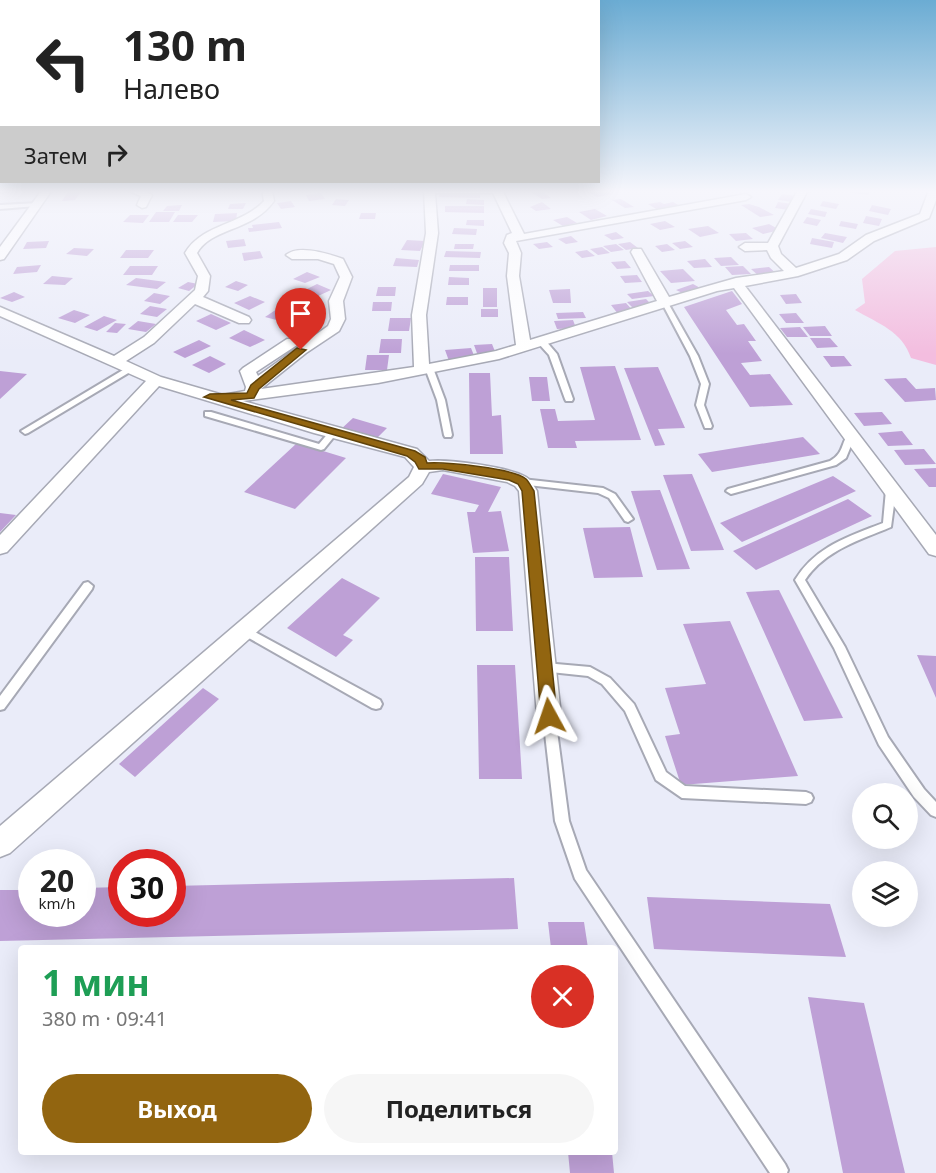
<!DOCTYPE html>
<html lang="ru">
<head>
<meta charset="utf-8">
<style>
  :root { --surface:#fff; --page:#f6f6f6; --text:#222; --muted:#767676; --accent:#926510 }
  body { margin:0; font-family:"Noto Sans",sans-serif; background:var(--page); color:var(--text); height:100vh; display:flex; flex-direction:column; font-size:22px; white-space:nowrap }
  * { box-sizing:border-box; margin:0 }
  p { font-size:20px; color:var(--muted) }
  .icon { flex:none; width:33px; height:33px; fill:none; stroke:currentColor; stroke-width:2; stroke-linecap:round; stroke-linejoin:round }
  .map { position:relative; flex:1; overflow:hidden }
  .details { position:absolute; left:18px; top:945px; width:600px; height:210px; display:flex; flex-direction:column; background:var(--surface); border-radius:6px; box-shadow:0 6px 24px #0002 }
  .details>* { flex:none }
  .top-card { position:absolute; left:0px; top:0px; width:600px; height:183px; box-shadow:0 6px 24px #0002; background:#fff; color:var(--text); overflow:hidden }
  .fabs { position:absolute; left:852px; top:783px; display:grid; gap:12px }
  .fabs a { display:grid; place-items:center; width:66px; height:66px; border-radius:50%; background:var(--surface); box-shadow:0 6px 24px #0002; font-size:30px }
  .speed { position:absolute; left:18px; top:849px; display:flex; gap:12px; font-size:30px; font-weight:700; text-align:center }
  .speed>* { display:grid; place-content:center; width:78px; height:78px; border-radius:50%; background:var(--surface); box-shadow:0 6px 24px #0002; line-height:1 }
  .speed small { font-size:15px; font-weight:400 }
  .speed .limit { border:9px solid #d22; background:#fff; color:#111 }
  .pin { position:absolute; display:grid; place-items:center; width:51px; height:51px; color:#fff; margin:-62px -26px; border-radius:50% 50% 50% 0; rotate:-45deg; box-shadow:0 0 6px #0007 }
  .pin .icon { rotate:45deg }
  .me { position:absolute; width:66px; margin:-33px; rotate:355deg; stroke-linejoin:round; filter:drop-shadow(0 0 4px #0008) }
  .turn { display:flex; align-items:center; gap:21px; height:126px; padding:0 24px; font-size:27px }
  .turn .icon { width:78px; height:78px; stroke-width:2.5 }
  .turn b { display:block; font-size:42px; line-height:51px }
  .then { display:flex; align-items:center; height:57px; padding:0 24px; background:#0003; gap:12px; font-size:22px }
  .round { display:grid; place-items:center; flex:none; width:63px; height:63px; border-radius:32px; background:var(--page) }
  .head { display:flex; align-items:center; justify-content:space-between; height:102px; padding:0 24px }
  h1 { font-size:36px; font-weight:700; line-height:45px; color:#1e9e55 }
  .primary-button { display:flex; gap:12px; margin-top:auto; padding:12px 24px }
  .primary-button a { flex:1; height:69px; border-radius:36px; background:var(--accent); color:#fff; font-size:24px; font-weight:700; line-height:69px; text-align:center }
  .primary-button a+a { background:var(--page); color:var(--text) }
  .map>svg:first-child { display:block }
  .green { fill:#f3bddf }
  .building { fill:#bea0d6 }
  .lines { fill:none; stroke-linecap:round; stroke-linejoin:round }
  .lane-casing { stroke:#a7a9b5; stroke-width:4 }
  .street-casing { stroke:#a7a9b5; stroke-width:3 }
  .lane { fill:#fff; fill-rule:evenodd }
  .street { fill:#fff; fill-rule:evenodd }
  .route { fill:#926510; stroke:#5f420a; stroke-width:1.5 }
</style>
</head>
<body>
<div class="map">
<svg width="936" height="1173" viewBox="0 0 936 1173">
  <rect width="100%" height="100%" fill="#eaecf9"/>
  <path class="green" d="M936,247V365L911,358C902,331 879,324 855,310L865,303L862,279L895,251Z"/>
  <path class="building" d="M69,190H82L75,200L62,201Z
    M540,190L551,198L542,199L531,192Z
    M586,190H605L612,194L597,197Z
    M848,190H871L868,195L847,192Z
    M321,193L325,199L309,201L306,195Z
    M440,193L480,194V198L439,197Z
    M782,194L796,196L793,202L778,200Z
    M336,199L349,200L345,206L332,205Z
    M467,199L484,200V205L466,204Z
    M621,199L634,207L625,208L612,200Z
    M291,201L295,207L281,209L277,203Z
    M823,201L839,204L836,209L820,206Z
    M542,202L551,209L536,211L530,207Z
    M660,202L664,204L673,202L682,207L661,212L648,204Z
    M778,202L793,204L789,210L775,208Z
    M246,203L243,209H228L230,204Z
    M749,204L759,207L774,215L760,217L741,205Z
    M182,205L179,211H163L167,206Z
    M872,205L891,209L888,215L869,211Z
    M445,206H484V213L445,212Z
    M595,209L607,216L591,220L579,212Z
    M811,209L827,212L825,217L808,214Z
    M156,212H175L169,222H149Z
    M237,213L236,221L213,222L215,214Z
    M361,213H376L375,219H359Z
    M130,215H149L143,223L123,222Z
    M178,215H198L192,222H173Z
    M866,216L882,219L879,226L863,223Z
    M567,217L577,223L563,226L553,220Z
    M807,217L821,220L817,226L803,223Z
    M467,220H484V226L466,225Z
    M665,221L675,227L660,230L650,224Z
    M841,221L858,224L856,229L839,226Z
    M279,222L282,228L249,232L248,228H253L252,225Z
    M769,224L780,230L763,234L752,228Z
    M708,226L719,233L700,237L688,229Z
    M454,228L477,229L476,235L452,234Z
    M616,232L624,238L612,240L604,235Z
    M746,233L753,239L736,241L729,234Z
    M825,233L847,237L843,243L821,238Z
    M571,236L578,242L566,244L558,239Z
    M812,238L834,242L832,248L810,244Z
    M244,239L246,246L228,248L226,241Z
    M407,240L425,241L420,251L401,250Z
    M49,241L46,248L23,249L27,242Z
    M685,241L693,247L680,249L672,243Z
    M547,242L553,247L539,249L533,244Z
    M630,242L638,248L626,250L618,244Z
    M455,244H474L473,249H454Z
    M616,244L624,250L611,252L603,246Z
    M667,244L675,250L662,252L655,246Z
    M602,247L610,253L598,255L590,249Z
    M74,248L94,249L87,256L66,254Z
    M126,250H154L148,258H120Z
    M587,250L595,256L582,258L575,252Z
    M260,251L263,258L244,261L242,253Z
    M446,251L481,252L480,258L444,257Z
    M731,257L739,265L721,266L714,258Z
    M396,258L419,260L417,267L393,266Z
    M705,259L712,267L694,268L687,261Z
    M625,261L631,268L617,269L611,262Z
    M41,265L37,272L13,274L17,267Z
    M450,265H479V271H449Z
    M130,266H158L152,275H123Z
    M743,266L751,274L732,275L725,267Z
    M769,267L778,275L760,277L751,269Z
    M683,269L695,281L671,283L660,271Z
    M307,272L320,277L305,283L293,279Z
    M637,275L642,282L625,283L620,276Z
    M52,276L73,278L65,285L43,284Z
    M449,277L469,278V285H448Z
    M136,278L166,282L157,289L126,285Z
    M236,281L248,285L238,291L225,287Z
    M188,282L198,284L189,291L178,288Z
    M317,284L331,290L316,297L303,291Z
    M693,284L704,290L687,295L676,290Z
    M378,287H396L395,296H376Z
    M483,288H497V307H483Z
    M570,289L571,303H553L549,290Z
    M648,291L654,296L632,299L627,294Z
    M732,291L742,304L726,310L737,325L744,324L756,341H748L762,361L741,363L750,375L770,374L793,405L750,407L684,307Z
    M14,292L25,297L12,302L0,298Z
    M154,293L170,296L160,304L144,301Z
    M796,294L802,303L786,304L780,295Z
    M250,296L265,302L249,310L234,303Z
    M447,297H468V305H446Z
    M646,299L652,305L633,308L627,302Z
    M373,302H392L391,311H372Z
    M626,303L634,312L618,314L611,305Z
    M150,306L167,309L157,317L140,314Z
    M277,309L296,313L284,322L265,317Z
    M481,309H498V317H481Z
    M74,310L90,315L75,323L58,318Z
    M583,312L586,318L558,319L556,313Z
    M796,313L804,323H786L779,314Z
    M211,314L231,323L216,330L196,321Z
    M104,316L117,320L97,331L84,327Z
    M390,318H411L409,331H388Z
    M573,320L576,328L557,329L554,321Z
    M138,321L156,324L146,332L128,329Z
    M304,321L320,328L305,336L288,329Z
    M115,323L126,324L117,333L106,332Z
    M825,326L832,336H810L803,327Z
    M800,327L808,337H787L780,328Z
    M244,330L265,340L250,347L229,338Z
    M810,338H830L838,347L817,348Z
    M381,339H402L401,353H379Z
    M199,340L211,346L185,358L173,352Z
    M492,344L496,354L478,356L474,345Z
    M471,348L475,358L449,361L445,350Z
    M367,355H389L387,370H365Z
    M210,356L226,364L209,373L192,365Z
    M823,356H844L852,366L831,367Z
    M615,366L641,440L575,441L577,448H548L540,409H555L558,421L595,420L580,367Z
    M658,367L685,428L658,429L665,445L655,446L624,368Z
    M0,371L27,374L0,399Z
    M469,373H490L492,416L501,415L503,454H470Z
    M529,377H547L550,401H532Z
    M906,378L916,389L935,388L936,400L905,402L884,379Z
    M882,412L892,424L864,426L854,413Z
    M353,418L387,428L375,440L340,430Z
    M902,431L913,445L888,446L878,433Z
    M803,437L820,454L712,472L698,454Z
    M297,443L346,458L295,509L244,492Z
    M924,449L936,464L905,465L894,450Z
    M936,468V487H929L914,469Z
    M443,474L501,487L488,512L501,511L509,551L473,553L467,512H475L479,505L431,494Z
    M692,474L724,550L691,551L663,475Z
    M833,476L856,491L742,542L720,523Z
    M660,490L690,569L657,570L631,491Z
    M848,499L872,516L756,570L733,551Z
    M0,513L16,515L0,532Z
    M630,527L643,577L594,578L583,528Z
    M475,557H509L513,631H476Z
    M342,578L380,598L343,635L353,640L336,657L287,628Z
    M779,590L843,718L804,721L746,592Z
    M730,621L798,776L681,785L665,736L680,734L665,688L706,684L683,624Z
    M917,655L936,656V698Z
    M477,665H515L522,779H479Z
    M203,688L219,699L135,777L119,764Z
    M514,878L518,929L0,941V890H32V914H82V888L122,887V914H172V886Z
    M647,897L830,904L846,957L654,949Z
    M548,922H584L588,948H551Z
    M808,997L864,1003L905,1173H843Z
    M568,1152H612L614,1173H570Z"/>
  <g class="lines">
    <defs>
      <path id="lane" d="M38,203L39,204L36,206L0,209V205Z
        M663,302L668,303L698,356L709,384L704,405L712,426L711,428H705L696,405L701,384L690,356L662,303Z
        M539,340H545L557,354L573,399L572,401H566L565,399L549,355L539,344Z
        M426,366L433,368L445,400L452,435L451,437H445L444,435L437,400L425,368Z
        M128,367L135,369L28,433L25,434L21,431Z
        M205,412H211L319,444L330,431H336L337,433L324,449L321,450L205,416Z
        M851,433L855,436L846,458L836,465L731,494L726,491L728,489L830,461C846,452 840,440 851,433Z
        M522,479L603,488L615,494L633,519L628,522L625,521L609,498L598,493L519,484L517,482Z
        M891,487L896,490L891,527C860,540 825,550 805,580L845,647L888,737L924,789L936,802V817L931,815L914,797L879,745L834,648L795,580C816,546 848,537 883,523L886,490Z
        M88,582L93,586L92,589L4,709L0,710V696L84,583Z
        M244,626L380,700L382,704L380,708L376,709L372,708L240,633L238,630L240,627Z
        M545,663L590,667L610,678L634,704L666,772L685,786L806,792L811,794L813,798L811,802L806,804L682,798L656,780L625,711L602,684L588,676L541,671L539,668L541,665Z
        M549,711L553,712L555,716L569,821L586,870L785,1164L788,1170L787,1173H770L575,879L555,821L543,716L545,712Z"/>
      <path id="street" d="M0,190H10L0,193Z
        M42,190H52L4,259L0,260V247Z
        M127,190H143L152,195L146,207L142,208L137,205L141,196Z
        M262,190H272L274,201C252,232 212,227 197,253L210,276L208,291L203,297L249,317L251,320L249,323H239L195,304L154,343L126,361L161,377L223,395L245,391L246,387L240,371L243,368L287,339H297L299,342L297,345L256,372L258,376L328,326L331,319L329,301L340,277L334,264L318,259H292L286,255C299,244 329,254 343,259L352,277L343,301L345,319L339,331L306,353L261,389L414,367L412,315L426,233L424,190H502L524,234L746,194L751,197L746,200L516,241L521,253L519,276L530,340L657,301L631,252L633,249H641L669,297L736,278L784,271L771,258L767,250L745,251L739,247L745,243H768L798,190H808L778,246L781,254L796,268L839,254L866,235L920,214L929,190H936V200L929,218L874,241L847,260L798,276L745,286L936,535V556L929,554L734,288L717,291L499,359L378,383L243,401L417,449L429,461C449,459 509,467 526,477C531,480 534,486 537,491L561,716L558,723L549,726L540,723L537,716L519,491L515,486L507,482L443,470L429,472L422,484L10,853L0,857V826L409,477L414,467L405,457L314,433L159,386L7,552L0,554V535L146,381L0,316V307L114,356L144,337L195,290L198,276L185,253C203,223 241,226 264,201ZM435,193H493L512,233L507,235L504,243L509,253L507,276L516,345L496,351L429,364L426,315L438,233Z"/>
    </defs>
    <use href="#lane" class="lane-casing"/>
    <use href="#street" class="street-casing"/>
    <use href="#lane" class="lane"/>
    <use href="#street" class="street"/>
  </g>
  <linearGradient id="sky" x2="0" y2="1"><stop stop-color="#6bacd3"/><stop offset="0.54" stop-color="#f6f6fc"/><stop offset="1" stop-color="#f6f6fc" stop-opacity="0"/></linearGradient>
  <rect width="936" height="354" fill="url(#sky)"/>
  <path class="route" d="M297,348L306,350L259,389L254,398L231,400L415,451L425,457L427,463C445,462 514,468 526,479C529,482 532,488 534,491L557,716L555,721L549,723L544,721L541,716L522,491L518,484L509,480L443,469H419L415,462L407,456L204,397L210,394L247,393L251,385Z"/>
</svg>
<div class="fabs">
<a><svg class="icon" aria-label="search" viewBox="0 0 24 24"><circle cx="10" cy="10" r="6"/><path d="M15 15l6 6"/></svg></a>
<a><svg class="icon" aria-label="layers" viewBox="0 0 24 24"><path d="M12 4l9 5-9 5-9-5zM3 14l9 5 9-5"/></svg></a>
</div>
<div class="speed"><div>20<small>km/h</small></div><div class="limit">30</div></div>
<div class="pin" style="left:301px;top:350px;background:#d93025"><svg class="icon" aria-label="arrive" viewBox="0 0 24 24"><path d="M6 21V4h12l-3 4 3 4H6"/></svg></div>
<svg class="me" style="left:549px;top:716px" viewBox="-20 -20 40 40"><path d="M0-17L14 15 0 8-14 15z" fill="#926510" stroke="#fff" stroke-width="4"/></svg>
<div class="top-card">
<div class="turn"><svg class="icon" aria-label="left" viewBox="0 0 24 24"><path d="M17 20v-9H6M10 6l-5 5 5 5"/></svg><div><b>130 m</b>Налево</div></div>
<div class="then">Затем<svg class="icon" aria-label="right" viewBox="0 0 24 24"><path d="M7 20v-9h11M14 6l5 5-5 5"/></svg></div>
</div>
<section class="details">
<div class="head"><div><h1>1 мин</h1><p>380 m · 09:41</p></div><a class="round" style="background:#d93025;color:#fff"><svg class="icon" aria-label="close" viewBox="0 0 24 24"><path d="M6 6l12 12M18 6L6 18"/></svg></a></div>
<div class="primary-button"><a>Выход</a><a>Поделиться</a></div>
</section>
</div>
</body>
</html>
